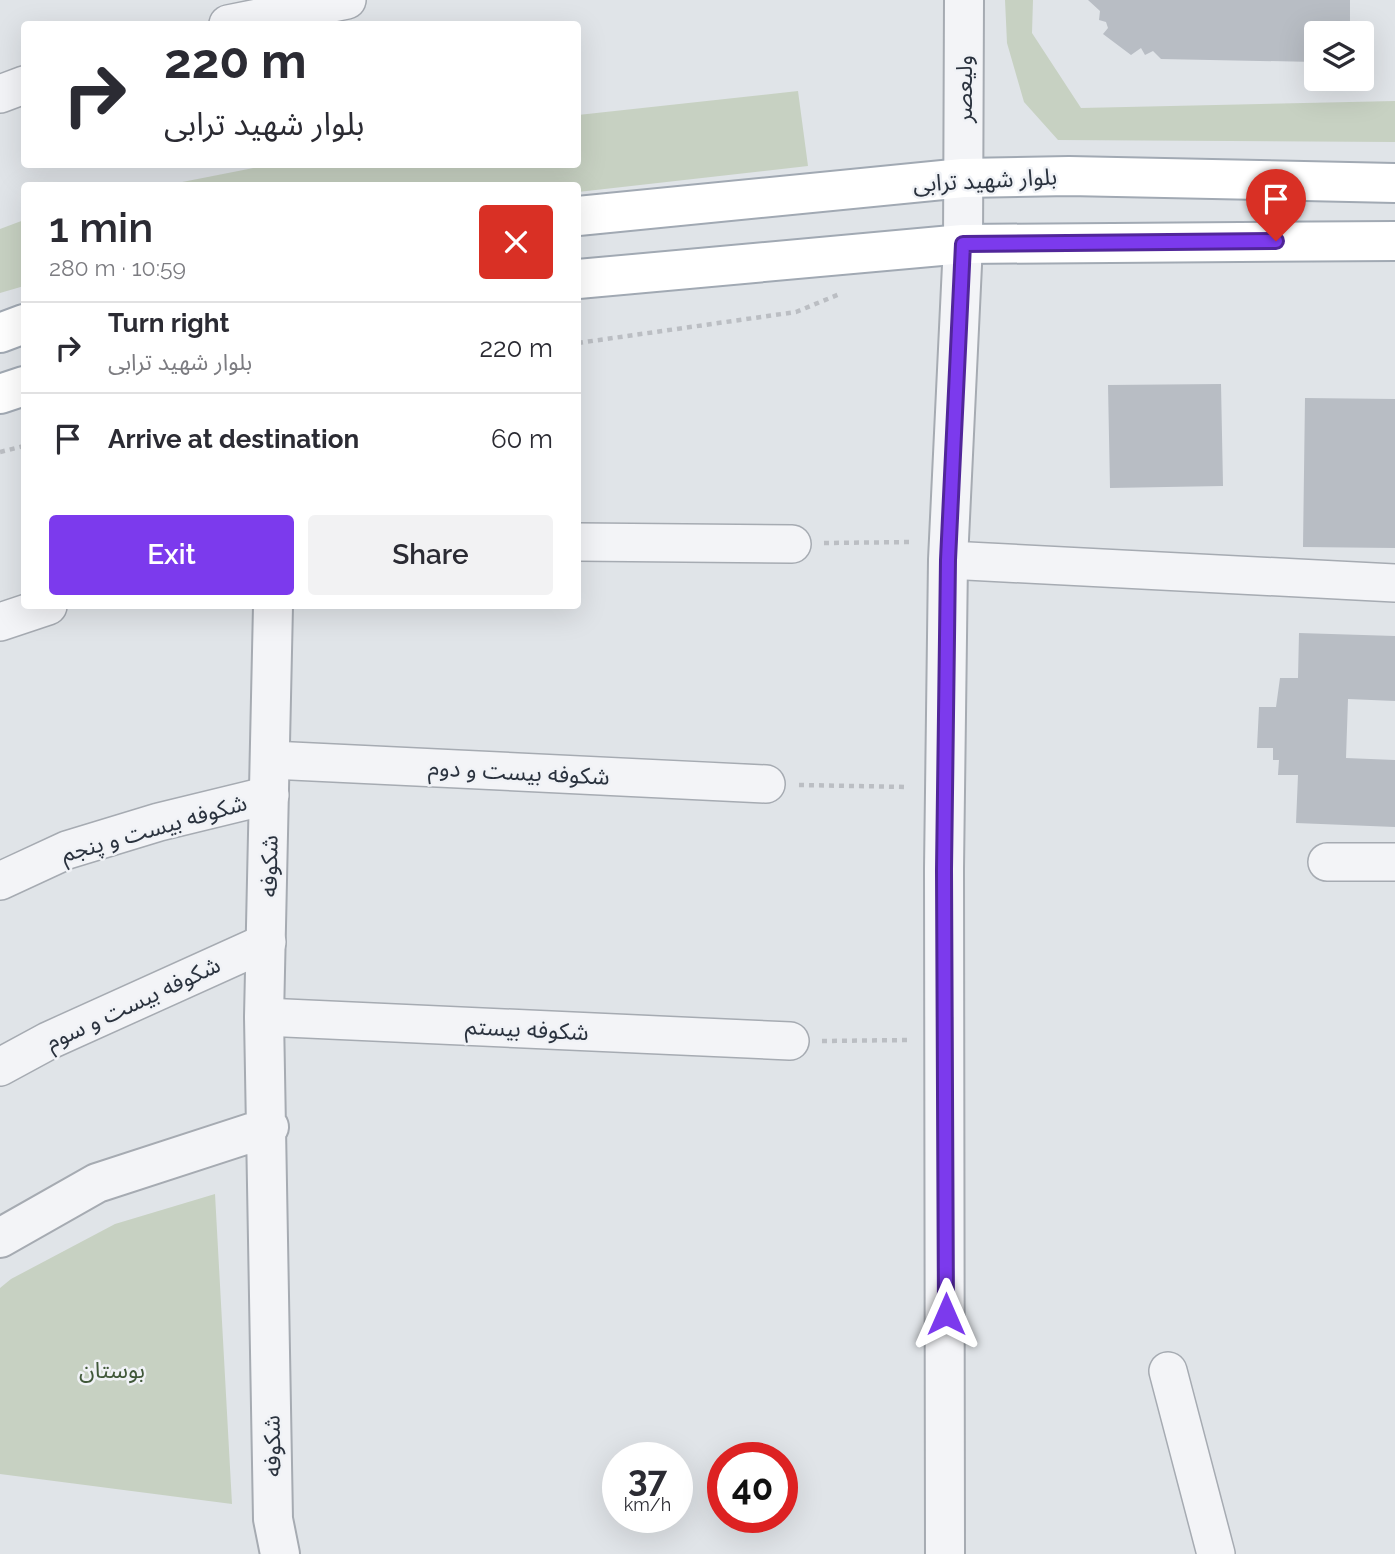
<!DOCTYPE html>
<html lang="en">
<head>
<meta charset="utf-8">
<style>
  :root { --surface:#fff; --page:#f2f2f3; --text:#2b2b33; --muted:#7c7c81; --line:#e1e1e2; --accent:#7c3aed }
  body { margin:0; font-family:Raleway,"Noto Sans Arabic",sans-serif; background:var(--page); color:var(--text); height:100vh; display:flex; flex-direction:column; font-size:26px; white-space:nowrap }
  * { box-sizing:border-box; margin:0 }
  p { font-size:23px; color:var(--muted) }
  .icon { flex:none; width:38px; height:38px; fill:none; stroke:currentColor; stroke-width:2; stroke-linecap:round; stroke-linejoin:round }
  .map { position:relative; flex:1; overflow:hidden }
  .details { position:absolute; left:21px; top:182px; width:560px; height:427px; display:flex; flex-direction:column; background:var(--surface); border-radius:7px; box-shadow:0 7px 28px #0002 }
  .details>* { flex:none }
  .hud { position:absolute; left:21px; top:21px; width:560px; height:147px; border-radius:7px; box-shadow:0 7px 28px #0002; background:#fff; color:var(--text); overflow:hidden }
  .tools { position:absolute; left:1304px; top:21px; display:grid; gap:14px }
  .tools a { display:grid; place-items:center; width:70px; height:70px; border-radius:7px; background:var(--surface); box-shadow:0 7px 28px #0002; font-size:35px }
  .speed { position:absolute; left:602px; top:1442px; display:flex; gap:14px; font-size:35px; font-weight:700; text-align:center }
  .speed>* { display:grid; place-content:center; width:91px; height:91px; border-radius:50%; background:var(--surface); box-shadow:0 7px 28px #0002; line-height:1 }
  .speed small { font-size:18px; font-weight:400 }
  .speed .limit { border:10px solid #d22; background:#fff; color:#111 }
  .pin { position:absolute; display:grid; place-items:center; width:60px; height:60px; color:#fff; margin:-72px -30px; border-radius:50% 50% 50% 0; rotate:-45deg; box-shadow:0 0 7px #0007 }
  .pin .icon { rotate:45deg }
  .me { position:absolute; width:77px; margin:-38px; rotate:0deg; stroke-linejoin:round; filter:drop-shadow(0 0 5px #0008) }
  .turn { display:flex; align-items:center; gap:24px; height:147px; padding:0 28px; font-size:32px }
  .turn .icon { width:91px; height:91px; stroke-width:2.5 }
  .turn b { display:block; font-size:49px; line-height:60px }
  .round { display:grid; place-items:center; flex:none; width:74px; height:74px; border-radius:7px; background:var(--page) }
  .overview { display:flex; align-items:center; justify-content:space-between; height:119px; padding:0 28px }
  h1 { font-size:42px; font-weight:600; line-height:52px }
  .button { display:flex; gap:14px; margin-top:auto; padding:14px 28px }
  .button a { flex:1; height:80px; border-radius:7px; background:var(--accent); color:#fff; font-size:28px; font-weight:600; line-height:80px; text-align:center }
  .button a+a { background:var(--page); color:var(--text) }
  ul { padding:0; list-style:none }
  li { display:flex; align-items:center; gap:21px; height:91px; padding:0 28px; border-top:2px solid var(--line) }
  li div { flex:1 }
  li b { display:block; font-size:26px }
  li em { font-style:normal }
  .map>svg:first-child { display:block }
  .green { fill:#c7d1c2 }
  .building { fill:#b8bdc4 }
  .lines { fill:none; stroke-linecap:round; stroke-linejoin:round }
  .minor-casing { stroke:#a6abb2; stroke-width:40 }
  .tertiary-casing { stroke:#a6abb2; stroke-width:42 }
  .primary-casing { stroke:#a1a9b3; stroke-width:42 }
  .path { stroke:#bbbec3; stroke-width:4.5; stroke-dasharray:5 5; stroke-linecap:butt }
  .minor { stroke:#f3f4f7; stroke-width:37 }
  .tertiary { stroke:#f3f4f7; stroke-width:38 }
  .primary { stroke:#fff; stroke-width:38 }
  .route-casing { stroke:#51269a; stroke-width:18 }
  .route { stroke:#7c3aed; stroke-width:12 }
  .labels { text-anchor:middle; stroke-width:5; stroke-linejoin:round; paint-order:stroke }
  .street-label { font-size:23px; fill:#2a323e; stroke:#f0f2f6 }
  .park-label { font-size:23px; fill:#405839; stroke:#f0f2f6 }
</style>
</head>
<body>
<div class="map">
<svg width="1395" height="1554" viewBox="0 0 1395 1554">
  <rect width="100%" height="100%" fill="#e0e4e8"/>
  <path class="green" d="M1005,0H1033L1032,33L1081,108L1395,101V142L1058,140L1024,102L1007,43Z
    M798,91L808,166L578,192V186L167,185L269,165L578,164V115Z
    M24,220V286L0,293V229Z
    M215,1194L232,1504L0,1474V1288L11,1279L115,1224Z"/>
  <path class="building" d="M1088,0H1350V33H1316V62L1161,59L1153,51L1145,55L1141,48L1131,55L1103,34L1108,28L1106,22L1099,20L1100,11Z
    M1221,384L1223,486L1110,488L1108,385Z
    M1305,398L1395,399V548L1303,547Z
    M1299,633L1395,636V701L1348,699L1346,758L1395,760V827L1296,823L1298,775H1278L1279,760H1273V748H1257L1259,707H1276L1280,678H1298Z"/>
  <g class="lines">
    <defs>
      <path id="minor" d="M228,24L347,0
        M0,94L24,85
        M578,542L792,544
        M948,560L1395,583
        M0,622L48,606
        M271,760L766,784
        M1327,862H1395
        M0,881L67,850L159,822L270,795
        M264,1017L790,1041
        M0,1067L48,1041L267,942
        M1168,1371L1216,1554"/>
      <path id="tertiary" d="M273,606L264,1017L273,1519L280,1554
        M0,1238L97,1183L269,1127
        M945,1554L944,869L948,560L963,244L964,0"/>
      <path id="primary" d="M578,216L963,178L1069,176L1395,183
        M578,279L963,244L1395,241
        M0,333L24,324
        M0,394L24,386"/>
    </defs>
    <use href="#minor" class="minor-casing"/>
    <use href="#tertiary" class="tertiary-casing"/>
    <use href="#primary" class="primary-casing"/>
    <path class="path" d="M578,343L796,312L842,293
      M0,452L24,446
      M824,543L913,542
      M799,785L909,787
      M822,1041L908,1040"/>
    <use href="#minor" class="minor"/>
    <use href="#tertiary" class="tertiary"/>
    <use href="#primary" class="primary"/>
  </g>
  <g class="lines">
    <defs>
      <path id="route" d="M946,1314L944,870L948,560L963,244L1276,241"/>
    </defs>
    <use href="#route" class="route-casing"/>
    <use href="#route" class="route"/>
  </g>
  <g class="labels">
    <g class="street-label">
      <text transform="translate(964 89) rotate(-90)" y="8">ولیعصر</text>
      <text transform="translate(985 180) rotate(-3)" y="8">بلوار شهید ترابی</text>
      <text transform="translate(519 772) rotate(3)" y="8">شکوفه بیست و دوم</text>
      <text transform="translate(154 828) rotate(-16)" y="8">شکوفه بیست و پنجم</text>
      <text transform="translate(269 866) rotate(-89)" y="8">شکوفه</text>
      <text transform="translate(133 1003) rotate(-25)" y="8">شکوفه بیست و سوم</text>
      <text transform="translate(527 1029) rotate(3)" y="8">شکوفه بیستم</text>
      <text transform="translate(272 1446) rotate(-91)" y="8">شکوفه</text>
    </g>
    <g class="park-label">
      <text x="112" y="1378">بوستان</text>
    </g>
  </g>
</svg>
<div class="tools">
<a><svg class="icon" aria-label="layers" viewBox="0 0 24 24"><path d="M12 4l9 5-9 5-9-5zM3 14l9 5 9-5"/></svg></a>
</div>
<div class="speed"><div>37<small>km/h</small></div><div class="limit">40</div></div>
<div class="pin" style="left:1276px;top:241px;background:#d93025"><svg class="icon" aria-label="arrive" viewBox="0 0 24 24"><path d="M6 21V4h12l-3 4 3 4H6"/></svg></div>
<svg class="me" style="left:946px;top:1314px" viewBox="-20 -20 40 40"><path d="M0-17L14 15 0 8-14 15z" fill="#7c3aed" stroke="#fff" stroke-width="4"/></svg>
<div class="hud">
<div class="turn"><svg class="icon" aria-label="right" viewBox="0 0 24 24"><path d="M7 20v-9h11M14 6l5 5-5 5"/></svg><div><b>220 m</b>بلوار شهید ترابی</div></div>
</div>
<section class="details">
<div class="overview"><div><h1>1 min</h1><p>280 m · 10:59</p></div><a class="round" style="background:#d93025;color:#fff"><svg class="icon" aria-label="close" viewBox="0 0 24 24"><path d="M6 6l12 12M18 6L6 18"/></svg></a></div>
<ul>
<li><svg class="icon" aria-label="right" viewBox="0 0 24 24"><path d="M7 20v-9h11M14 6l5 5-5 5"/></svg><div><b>Turn right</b><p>بلوار شهید ترابی</p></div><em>220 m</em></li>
<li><svg class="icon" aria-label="arrive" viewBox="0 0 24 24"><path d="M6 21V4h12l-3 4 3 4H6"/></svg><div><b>Arrive at destination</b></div><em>60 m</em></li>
</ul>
<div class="button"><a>Exit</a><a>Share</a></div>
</section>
</div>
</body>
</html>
